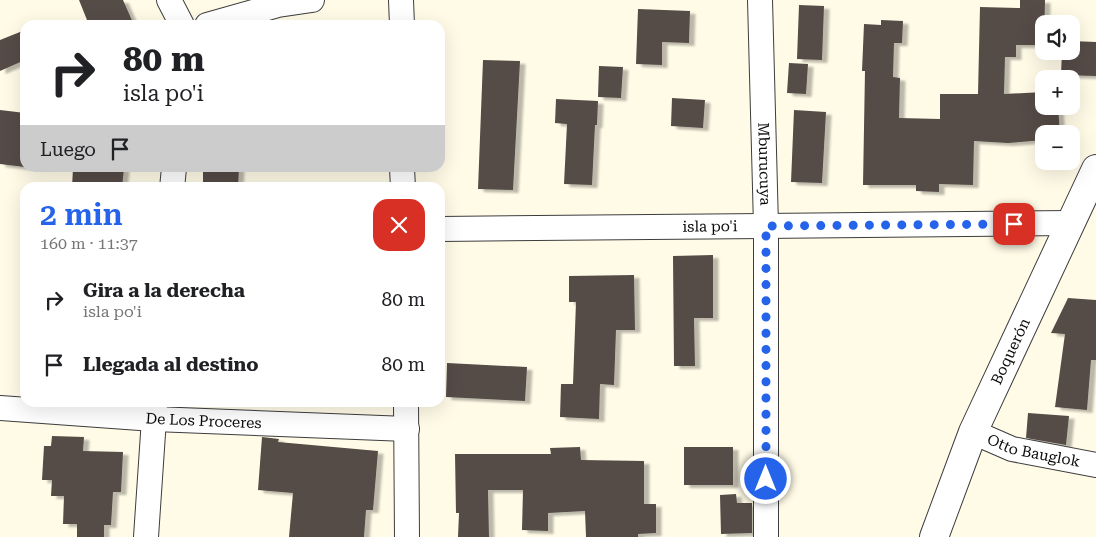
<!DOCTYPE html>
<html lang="es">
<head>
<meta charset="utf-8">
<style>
  :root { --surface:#fff; --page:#f6f6f6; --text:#202124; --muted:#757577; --accent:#2563eb }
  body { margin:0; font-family:"Roboto Serif",serif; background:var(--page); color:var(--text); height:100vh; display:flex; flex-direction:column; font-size:19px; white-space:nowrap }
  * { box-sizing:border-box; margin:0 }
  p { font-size:16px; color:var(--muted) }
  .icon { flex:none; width:28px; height:28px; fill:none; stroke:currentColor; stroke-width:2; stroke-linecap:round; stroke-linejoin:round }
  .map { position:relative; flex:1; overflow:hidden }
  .details { position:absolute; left:20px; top:182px; width:425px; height:225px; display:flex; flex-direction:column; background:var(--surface); border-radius:15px; box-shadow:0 5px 20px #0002 }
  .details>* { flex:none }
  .banner { position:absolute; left:20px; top:20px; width:425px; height:152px; border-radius:15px; box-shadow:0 5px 20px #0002; background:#fff; color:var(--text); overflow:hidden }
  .fabs { position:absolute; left:1035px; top:15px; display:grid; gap:10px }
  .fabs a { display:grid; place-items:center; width:45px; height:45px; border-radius:10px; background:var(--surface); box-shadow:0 5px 20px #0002; font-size:25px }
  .pin { position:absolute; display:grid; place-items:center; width:42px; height:42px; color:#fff; margin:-21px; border-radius:10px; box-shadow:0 2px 8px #0006 }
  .me { position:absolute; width:55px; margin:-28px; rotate:0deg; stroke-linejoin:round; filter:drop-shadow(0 0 4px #0008) }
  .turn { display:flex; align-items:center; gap:18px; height:105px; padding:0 20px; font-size:22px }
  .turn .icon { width:65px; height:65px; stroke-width:2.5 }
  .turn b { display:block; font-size:35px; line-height:42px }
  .then { display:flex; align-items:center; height:48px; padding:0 20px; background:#0003; gap:10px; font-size:19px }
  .round { display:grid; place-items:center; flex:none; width:52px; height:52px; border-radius:15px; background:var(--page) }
  .overview { display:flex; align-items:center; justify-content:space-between; height:85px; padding:0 20px }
  h1 { font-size:30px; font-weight:600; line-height:38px; color:var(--accent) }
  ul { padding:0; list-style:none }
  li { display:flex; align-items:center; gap:15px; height:65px; padding:0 20px }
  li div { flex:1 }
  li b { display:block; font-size:19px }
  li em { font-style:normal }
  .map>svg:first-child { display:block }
  .building { fill:#544b46; filter:url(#shadow) }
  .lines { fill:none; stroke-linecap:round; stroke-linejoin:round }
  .minor-casing { stroke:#3d3d3d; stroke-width:26 }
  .tertiary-casing { stroke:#3d3d3d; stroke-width:30 }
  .minor { stroke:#fff; stroke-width:24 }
  .tertiary { stroke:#fff; stroke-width:28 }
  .route { stroke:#2563eb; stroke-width:9; stroke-dasharray:0 16.2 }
  .labels { text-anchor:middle; stroke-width:5; stroke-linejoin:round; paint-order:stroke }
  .street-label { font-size:15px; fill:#0a0a0a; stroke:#fff }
</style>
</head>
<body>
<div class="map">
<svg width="1096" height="537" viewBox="0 0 1096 537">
  <defs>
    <filter id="shadow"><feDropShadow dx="5.5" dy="3" stdDeviation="1" flood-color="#0004"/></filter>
  </defs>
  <rect width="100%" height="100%" fill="#fffbe7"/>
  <path class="building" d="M79,0H123L134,25H89Z
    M1020,0H1045L1044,45H1016V57H1005L1004,94L1044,92V106H1058L1060,134H1044V140L1008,143L974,141L973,185L939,184V192L916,191V185H863L865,71H862L864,24L881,25V20L903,21L902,43H894L893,77L900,78L899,118L940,119V94H978L980,7L1020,8Z
    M799,5L824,6L822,60L797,59Z
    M638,9L690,11L689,43L662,42V65L636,64Z
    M25,30V60L0,71V40Z
    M1071,41L1096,42V76L1061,75L1062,51H1071Z
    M483,60L520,61L513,190L478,189Z
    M789,63L808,64L806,94L787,93Z
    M599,66L623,67L621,98L598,97Z
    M672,98L705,100L703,128L671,126Z
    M556,99L598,101L597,125H595L592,185L564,184L567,124L555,123Z
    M0,110L25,113L21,150H25V167L0,164Z
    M794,110L826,112L822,183L791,182Z
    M73,168H124L122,188H72Z
    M203,168H239L238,188H203Z
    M713,255V318H694L695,366H674L673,256Z
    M634,275L635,330H616L614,385L600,384L599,419L560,417L561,384H573L576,302H569V276Z
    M1068,298L1096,300V360H1091L1087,410L1055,407L1065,334L1051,333Z
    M447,363L527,367L525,401L446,397Z
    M1028,413L1069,416L1066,445L1026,438Z
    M52,436L84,437L83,451L123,452L121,492H113L111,525H104V537H77V524H63L64,496H51L52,480H42L44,446H51Z
    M262,437L279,439L278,442L378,451L373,510H366L364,537H289L293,493L258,490Z
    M580,447L581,460L644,461V504H656V533L638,534V537H586L585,511L548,513V531L522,530L523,490H488L489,537H458L459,513H456L455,454H551L550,448Z
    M684,447H733V485H684Z
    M736,494L737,503H752V533L721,534L720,495Z"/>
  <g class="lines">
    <defs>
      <g id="minor">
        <path d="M169,0L182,25"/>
        <path d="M401,0L402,25"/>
        <path id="s1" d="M760,0L766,226V537"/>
        <path d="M207,25L278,5L312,0"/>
        <path d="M402,168L403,188"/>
        <path d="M172,188L174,168"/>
        <path id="s2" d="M440,229L1071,223"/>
        <path d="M406,402L407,537"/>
        <path id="s3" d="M0,408L154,419L407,429"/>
        <path id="s4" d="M973,432L1012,449L1096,465"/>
        <path d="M146,537L155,404"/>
      </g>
      <g id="tertiary">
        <path id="s5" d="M934,537L973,432L1096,169"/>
      </g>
    </defs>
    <use href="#minor" class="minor-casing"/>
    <use href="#tertiary" class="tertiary-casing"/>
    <use href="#minor" class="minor"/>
    <use href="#tertiary" class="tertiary"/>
  </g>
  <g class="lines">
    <path class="route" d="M766,479V226L1014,224"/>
  </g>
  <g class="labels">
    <g class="street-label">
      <text dy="5" stroke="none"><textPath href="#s1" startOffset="164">Mburucuya</textPath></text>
      <text dy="5" stroke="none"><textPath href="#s2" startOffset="270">isla po'i</textPath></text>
      <text dy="5" stroke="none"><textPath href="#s5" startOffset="201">Boquerón</textPath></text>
      <text dy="5" stroke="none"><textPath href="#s3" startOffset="204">De Los Proceres</textPath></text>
      <text dy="5" stroke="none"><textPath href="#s4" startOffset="64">Otto Bauglok</textPath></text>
    </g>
  </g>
</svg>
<div class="fabs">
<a><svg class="icon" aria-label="sound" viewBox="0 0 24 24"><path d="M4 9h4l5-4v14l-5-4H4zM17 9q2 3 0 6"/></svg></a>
<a>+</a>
<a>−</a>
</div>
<div class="pin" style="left:1014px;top:224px;background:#d93025"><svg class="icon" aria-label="arrive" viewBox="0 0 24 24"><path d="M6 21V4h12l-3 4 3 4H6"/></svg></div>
<svg class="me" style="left:766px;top:479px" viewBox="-20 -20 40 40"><circle r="17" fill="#2563eb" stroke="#fff" stroke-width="3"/><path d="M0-11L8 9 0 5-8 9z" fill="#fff"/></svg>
<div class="banner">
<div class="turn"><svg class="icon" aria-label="right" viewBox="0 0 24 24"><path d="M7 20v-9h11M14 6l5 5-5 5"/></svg><div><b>80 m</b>isla po'i</div></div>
<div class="then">Luego<svg class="icon" aria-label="arrive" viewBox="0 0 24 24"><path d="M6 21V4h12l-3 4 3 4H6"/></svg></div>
</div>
<section class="details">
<div class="overview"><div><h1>2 min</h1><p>160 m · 11:37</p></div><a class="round" style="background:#d93025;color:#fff"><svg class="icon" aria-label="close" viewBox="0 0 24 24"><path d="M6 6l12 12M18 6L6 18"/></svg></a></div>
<ul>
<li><svg class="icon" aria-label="right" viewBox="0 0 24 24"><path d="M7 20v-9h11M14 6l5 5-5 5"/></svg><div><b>Gira a la derecha</b><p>isla po'i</p></div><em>80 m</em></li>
<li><svg class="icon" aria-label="arrive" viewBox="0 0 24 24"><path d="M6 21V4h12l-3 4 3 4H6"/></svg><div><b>Llegada al destino</b></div><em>80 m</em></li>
</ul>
</section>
</div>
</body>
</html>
